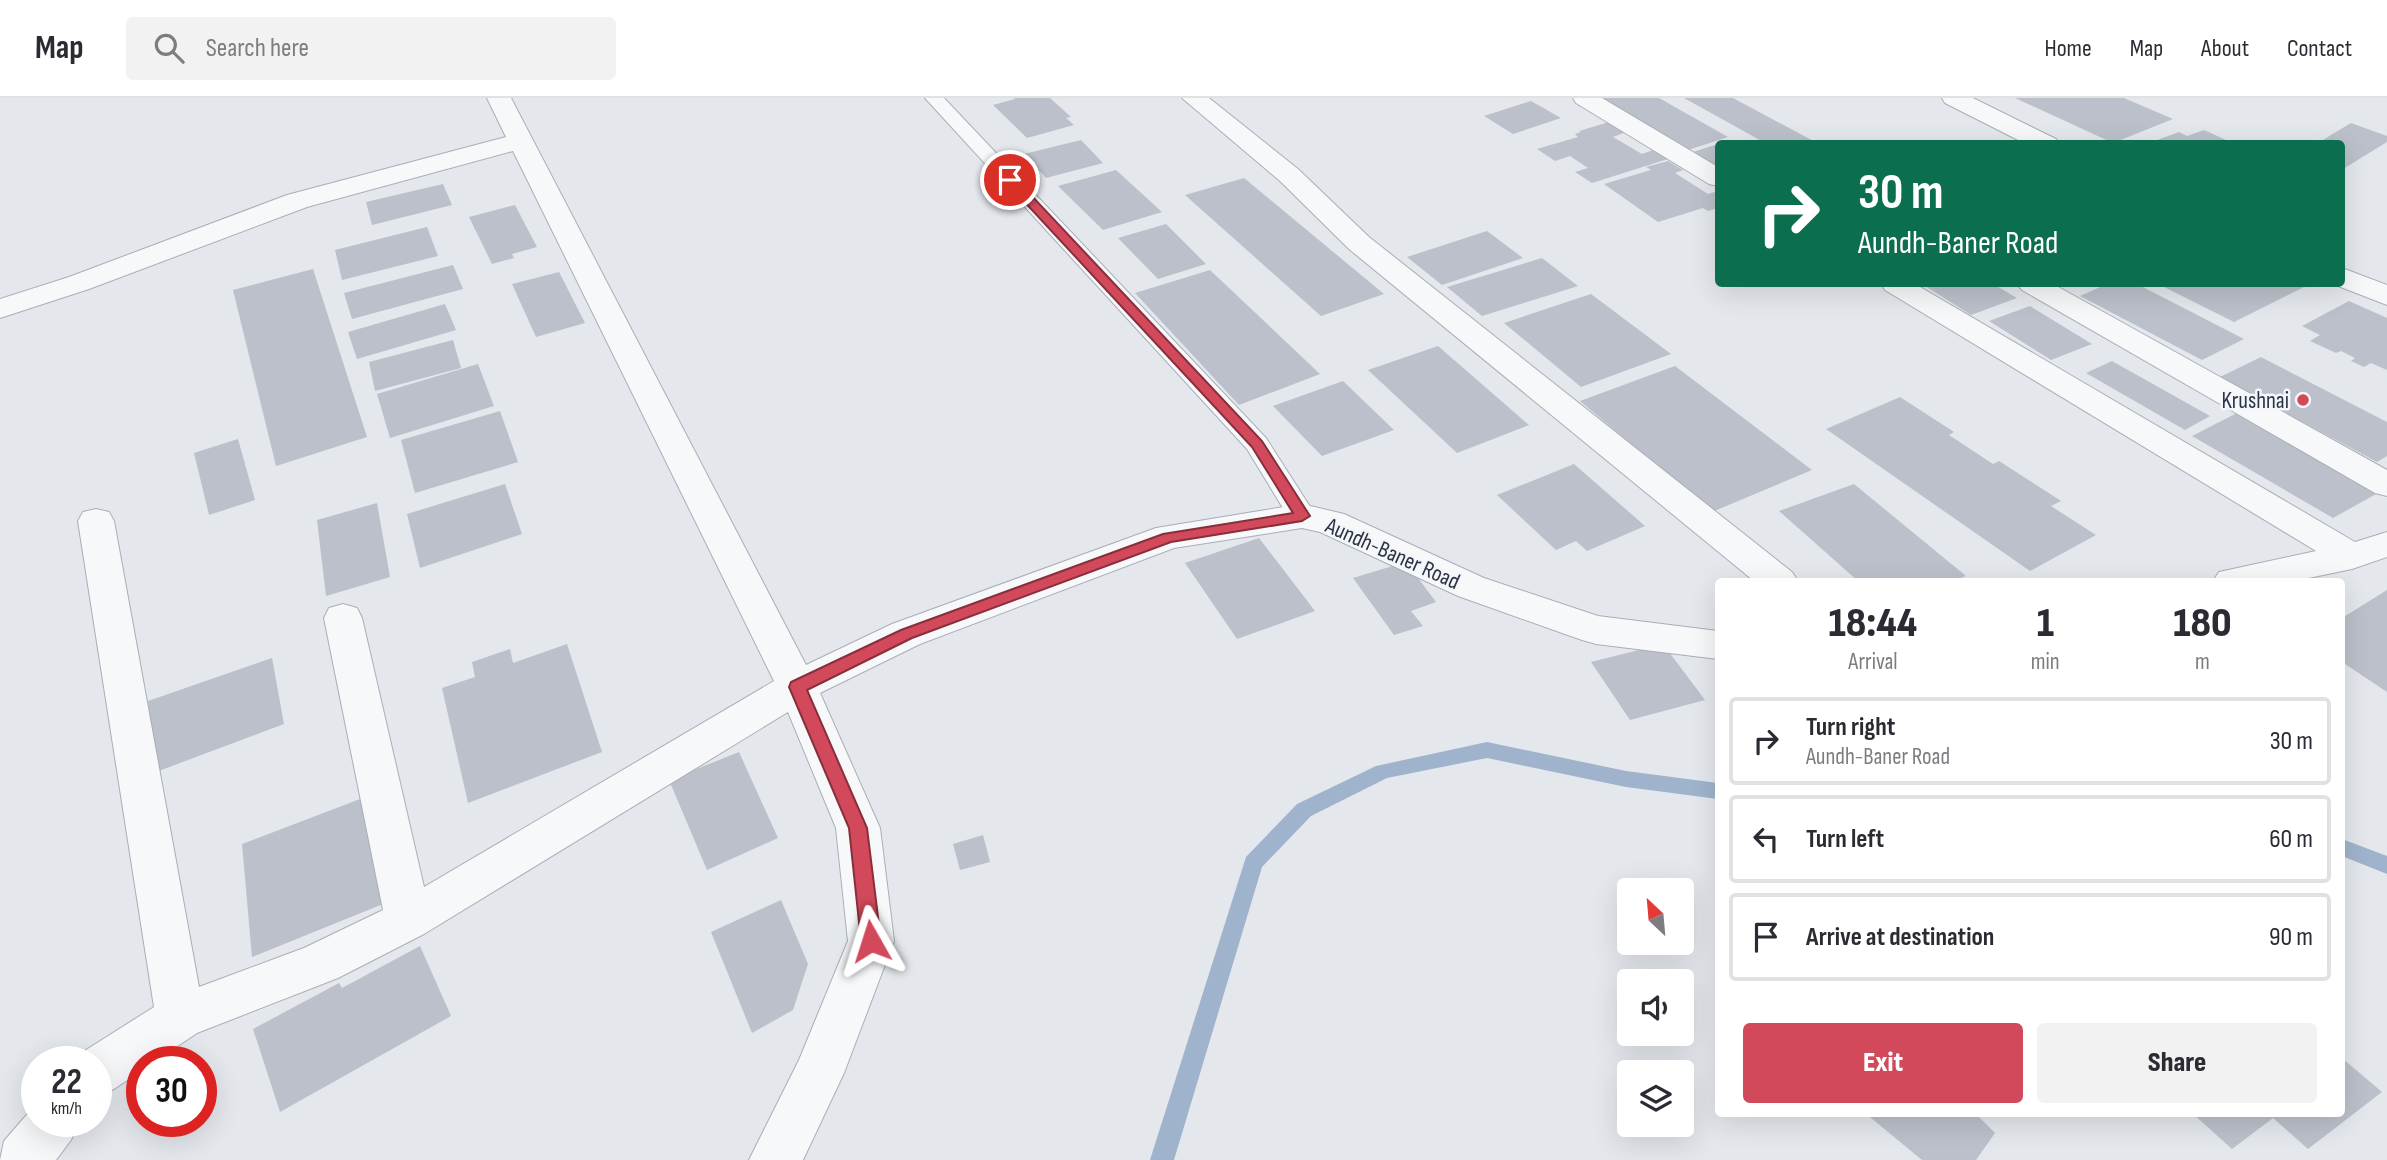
<!DOCTYPE html>
<html lang="en">
<head>
<meta charset="utf-8">
<style>
  :root { --surface:#fff; --page:#f2f2f3; --text:#2b2b33; --muted:#7c7c81; --line:#e1e1e2; --accent:#d1495b }
  body { margin:0; font-family:"Sofia Sans Condensed",sans-serif; background:var(--page); color:var(--text); height:100vh; display:flex; flex-direction:column; font-size:26px; white-space:nowrap }
  * { box-sizing:border-box; margin:0 }
  p { font-size:23px; color:var(--muted) }
  .icon { flex:none; width:38px; height:38px; fill:none; stroke:currentColor; stroke-width:2; stroke-linecap:round; stroke-linejoin:round }
  .map { position:relative; flex:1; overflow:hidden }
  .panel { position:absolute; left:1715px; top:480px; width:630px; height:539px; display:flex; flex-direction:column; background:var(--surface); border-radius:7px; box-shadow:0 7px 28px #0002 }
  .panel>* { flex:none }
  .hud { position:absolute; left:1715px; top:42px; width:630px; height:147px; border-radius:7px; box-shadow:0 7px 28px #0002; background:#0b6e4f; color:#fff; overflow:hidden }
  .needle { width:46px; rotate:334deg }
  .tools { position:absolute; left:1617px; top:780px; display:grid; gap:14px }
  .tools a { display:grid; place-items:center; width:77px; height:77px; border-radius:7px; background:var(--surface); box-shadow:0 7px 28px #0002; font-size:35px }
  .speed { position:absolute; left:21px; top:948px; display:flex; gap:14px; font-size:35px; font-weight:700; text-align:center }
  .speed>* { display:grid; place-content:center; width:91px; height:91px; border-radius:50%; background:var(--surface); box-shadow:0 7px 28px #0002; line-height:1 }
  .speed small { font-size:18px; font-weight:400 }
  .speed .limit { border:10px solid #d22; background:#fff; color:#111 }
  .pin { position:absolute; display:grid; place-items:center; width:60px; height:60px; color:#fff; margin:-30px; border:4px solid #fff; border-radius:50%; box-shadow:0 2px 7px #0007 }
  .me { position:absolute; width:77px; margin:-38px; rotate:354deg; stroke-linejoin:round; filter:drop-shadow(0 0 5px #0008) }
  .turn { display:flex; align-items:center; gap:24px; height:147px; padding:0 28px; font-size:32px }
  .turn .icon { width:91px; height:91px; stroke-width:2.5 }
  .turn b { display:block; font-size:49px; line-height:60px }
  .eta { display:flex; justify-content:space-evenly; align-items:center; height:119px; text-align:center }
  .eta b { font-size:42px; font-weight:800; line-height:49px }
  .action { display:flex; gap:14px; margin-top:auto; padding:14px 28px }
  .action a { flex:1; height:80px; border-radius:7px; background:var(--accent); color:#fff; font-size:28px; font-weight:800; line-height:80px; text-align:center }
  .action a+a { background:var(--page); color:var(--text) }
  ul { padding:0; list-style:none }
  li { display:flex; align-items:center; gap:21px; height:88px; margin:0 14px 10px; padding:0 14px; border:4px solid var(--line); border-radius:7px }
  li div { flex:1 }
  li b { display:block; font-size:26px }
  li em { font-style:normal }
  header { display:flex; align-items:center; gap:42px; box-sizing:border-box; height:98px; padding:0 35px; background:var(--surface); border-bottom:2px solid var(--line) }
  header strong { font-size:33px }
  nav { display:flex; gap:38px; margin-inline-start:auto; font-size:24px }
  .search { width:490px; height:63px; background:var(--page); display:flex; align-items:center; gap:18px; box-sizing:border-box; padding:0 24px; border-radius:7px; color:var(--muted); font-size:26px }
  .map>svg:first-child { display:block }
  .lines { fill:none; stroke-linecap:round; stroke-linejoin:round }
  .stream { fill:#9fb4cc; fill-rule:evenodd }
  .building { fill:#bbc0ca }
  .service-casing { stroke:#a9aeb7; stroke-width:2 }
  .minor-casing { stroke:#a9aeb7; stroke-width:2 }
  .service { fill:#f7f8fa; fill-rule:evenodd }
  .minor { fill:#f7f8fa; fill-rule:evenodd }
  .route { fill:#d1495b; stroke:#882f3b; stroke-width:2 }
  .poi-dot { fill:#d1495b; stroke:#f4f6f9; stroke-width:2.5 }
  .labels { text-anchor:middle; stroke-width:5; stroke-linejoin:round; paint-order:stroke }
  .poi-label { font-size:23px; fill:#2b3445; stroke:#f4f6f9; text-anchor:end }
  .street-label { font-size:23px; fill:#2b3445; stroke:#f4f6f9 }
</style>
</head>
<body>
<header>
<strong>Map</strong>
<div class="search"><svg class="icon" aria-label="search" viewBox="0 0 24 24"><circle cx="10" cy="10" r="6"/><path d="M15 15l6 6"/></svg>Search here</div>
<nav><a>Home</a><a>Map</a><a>About</a><a>Contact</a></nav>
</header>
<div class="map">
<svg width="2387" height="1062" viewBox="0 0 2387 1062">
  <rect width="100%" height="100%" fill="#e4e7ec"/>
  <g class="lines">
    <path class="stream" d="M1487,644L1626,673L1718,685V701L1626,689L1487,660L1387,680L1311,718L1262,769L1174,1062H1150L1246,759L1297,706L1376,668Z
      M2342,741L2387,758V776L2342,758Z"/>
  </g>
  <path class="building" d="M1014,0H1050L1071,19L1066,20L1074,27L1027,40L993,7L1015,1Z
    M1600,0H1659L1728,39L1688,52Z
    M1684,0H1733L1819,46H1767Z
    M2015,0H2124L2173,21L2113,45Z
    M1531,3L1561,20L1513,36L1484,18Z
    M1609,24L1626,34L1613,39L1642,56L1656,51L1671,60L1592,85L1575,74L1588,70L1570,58L1555,63L1537,51L1578,39L1575,36L1581,34L1579,33Z
    M2351,25L2387,38V44L2343,71L2342,46H2316Z
    M2204,32L2235,46H2132L2141,42L2149,45L2179,34L2187,38Z
    M1081,42L1103,65L1046,80L1024,56Z
    M1718,46V69L1693,54Z
    M1668,63L1683,72L1675,75L1708,96L1718,93V110L1708,113L1703,110L1658,124L1604,86L1651,72L1646,69Z
    M1116,72L1162,114L1103,132L1058,88Z
    M1244,80L1384,196L1321,218L1185,97Z
    M443,86L452,107L372,127L366,104Z
    M515,107L537,149L512,156L514,160L492,166L469,119Z
    M1166,126L1206,166L1158,181L1118,140Z
    M427,129L438,158L342,182L335,152Z
    M1487,133L1523,160L1442,187L1407,159Z
    M1542,160L1578,188L1482,218L1447,189Z
    M453,167L463,191L352,221L344,195Z
    M313,171L367,339L276,368L233,192Z
    M1210,172L1320,276L1239,307L1135,195Z
    M559,174L585,225L536,239L512,186Z
    M1922,186H1993L2017,200L1971,217Z
    M2107,186H2137L2244,241L2202,262L2080,198Z
    M2158,186H2310L2234,224Z
    M1591,196L1671,256L1581,289L1504,225Z
    M2349,203L2387,220V272L2371,265L2364,269L2351,263L2355,260L2341,253L2336,255L2310,243L2320,237L2302,228Z
    M445,206L456,232L357,261L348,234Z
    M2030,208L2092,246L2051,262L1989,223Z
    M453,242L461,270L375,293L369,264Z
    M1438,248L1529,327L1457,355L1368,272Z
    M2261,259L2387,324V358L2377,364L2220,279Z
    M2112,263L2210,318L2185,332L2086,275Z
    M478,266L494,308L390,340L377,296Z
    M1675,268L1812,372L1712,414L1580,303Z
    M1343,283L1394,332L1322,358L1273,308Z
    M1900,299L1954,334L1949,337L1993,366L1999,363L2061,403L2051,408L2096,437L2030,473L1826,331Z
    M500,313L518,364L415,395L401,342Z
    M2237,315L2378,395L2333,420L2192,338Z
    M238,341L255,402L209,417L194,355Z
    M1574,366L1645,428L1587,453L1576,443L1556,452L1497,397Z
    M505,386L522,436L420,470L407,416Z
    M1854,386L1966,478L1952,483H1858L1779,413Z
    M377,405L390,479L326,498L317,422Z
    M1259,440L1315,513L1237,541L1185,465Z
    M1406,464L1436,504L1411,513L1423,528L1394,537L1353,480Z
    M2387,492V594L2342,564V520Z
    M567,546L602,654L468,705L442,590L475,579L472,564L510,551L513,565Z
    M1663,546L1705,602L1630,622L1591,564Z
    M272,560L284,626L156,674L148,603Z
    M739,654L778,740L707,772L669,682Z
    M368,698L388,804L252,859L242,746Z
    M983,737L990,764L960,772L953,746Z
    M781,802L808,866L793,912L752,935L711,834Z
    M420,848L451,918L280,1014L253,931L339,885L342,890Z
    M2342,960L2382,994L2308,1051L2273,1020L2232,1051L2192,1015H2342Z
    M1865,1015H1975L1995,1035L1976,1062H1922Z"/>
  <g class="lines">
    <defs>
      <path id="service" d="M925,0H944L1266,340L1316,418L1312,425L1302,427L1292,425L1247,351Z"/>
      <path id="minor" d="M487,0H511L806,567L892,526L1156,430L1302,406L1344,416L1484,480L1598,518L1718,533V561L1596,546L1582,542L1458,498L1320,434L1302,430L1174,450L920,546L820,595L880,730L894,843L844,975L803,1062H749L799,962L848,843L836,730L788,614L424,836L338,880L197,935L154,964H142V972L114,991L96,998V964H75L78,957L154,909L78,423L83,414L96,411L109,414L114,423L199,889L304,850L383,812L324,520L329,510L343,506L357,510L362,520L424,789L774,583L513,53L307,109L89,191L0,220V201L69,179L287,97L506,39Z
        M1182,0H1209L1298,71L1369,139L1792,474L1798,483H1754L1349,151L1280,83Z
        M1573,0H1602L1718,69V88L1709,86L1576,5Z
        M1942,0H1973L2056,41L2059,46H2026L1945,5Z
        M2342,170L2387,187V207L2333,186H2342Z
        M1881,186H1915L2355,444L2387,434V459L2352,471L2294,483H2213L2219,474L2316,453L1885,192Z
        M2017,186H2053L2387,372V398L2375,395L2022,192Z
        M37,1005V1024H79L71,1042L56,1062H0L4,1043Z"/>
    </defs>
    <use href="#service" class="service-casing"/>
    <use href="#minor" class="minor-casing"/>
    <use href="#service" class="service"/>
    <use href="#minor" class="minor"/>
  </g>
  <path class="route" d="M1010,78L1014,79L1262,343L1310,418L1302,423L1171,444L912,540L807,592L867,730L881,843L878,849L871,852L864,849L861,843L849,730L789,589L791,584L901,532L1163,436L1293,415L1252,349L1006,84L1005,82Z"/>
  <circle class="poi-dot" cx="2303" cy="302" r="7"/>
  <g class="labels">
    <g class="poi-label">
      <text x="2289" y="310">Krushnai</text>
    </g>
    <g class="street-label">
      <text transform="translate(1393 455) rotate(24)" y="8">Aundh-Baner Road</text>
    </g>
  </g>
</svg>
<div class="tools">
<a><svg class="needle" viewBox="-14 -14 28 28"><path d="M0-13l5 13h-10z" fill="#e53935"/><path d="M0 13l5-13h-10z" fill="#7c7c81"/></svg></a>
<a><svg class="icon" aria-label="sound" viewBox="0 0 24 24"><path d="M4 9h4l5-4v14l-5-4H4zM17 9q2 3 0 6"/></svg></a>
<a><svg class="icon" aria-label="layers" viewBox="0 0 24 24"><path d="M12 4l9 5-9 5-9-5zM3 14l9 5 9-5"/></svg></a>
</div>
<div class="speed"><div>22<small>km/h</small></div><div class="limit">30</div></div>
<div class="pin" style="left:1010px;top:82px;background:#d93025"><svg class="icon" aria-label="arrive" viewBox="0 0 24 24"><path d="M6 21V4h12l-3 4 3 4H6"/></svg></div>
<svg class="me" style="left:871px;top:843px" viewBox="-20 -20 40 40"><path d="M0-17L14 15 0 8-14 15z" fill="#d1495b" stroke="#fff" stroke-width="4"/></svg>
<div class="hud">
<div class="turn"><svg class="icon" aria-label="right" viewBox="0 0 24 24"><path d="M7 20v-9h11M14 6l5 5-5 5"/></svg><div><b>30 m</b>Aundh-Baner Road</div></div>
</div>
<section class="panel">
<div class="eta">
<div><b>18:44</b><p>Arrival</p></div>
<div><b>1</b><p>min</p></div>
<div><b>180</b><p>m</p></div>
</div>
<ul>
<li><svg class="icon" aria-label="right" viewBox="0 0 24 24"><path d="M7 20v-9h11M14 6l5 5-5 5"/></svg><div><b>Turn right</b><p>Aundh-Baner Road</p></div><em>30 m</em></li>
<li><svg class="icon" aria-label="left" viewBox="0 0 24 24"><path d="M17 20v-9H6M10 6l-5 5 5 5"/></svg><div><b>Turn left</b></div><em>60 m</em></li>
<li><svg class="icon" aria-label="arrive" viewBox="0 0 24 24"><path d="M6 21V4h12l-3 4 3 4H6"/></svg><div><b>Arrive at destination</b></div><em>90 m</em></li>
</ul>
<div class="action"><a>Exit</a><a>Share</a></div>
</section>
</div>
</body>
</html>
